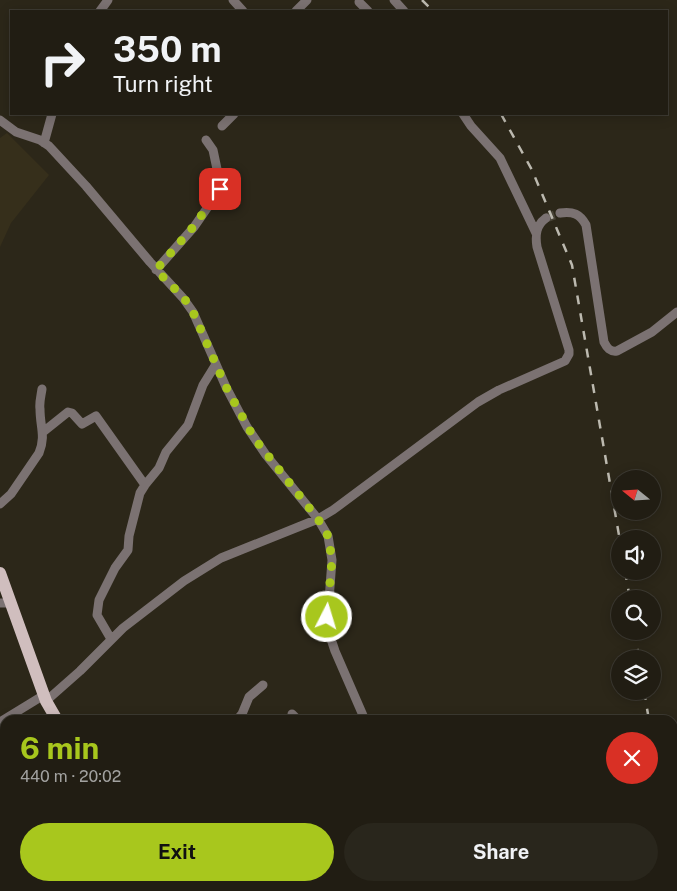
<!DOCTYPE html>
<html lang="en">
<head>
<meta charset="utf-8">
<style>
  :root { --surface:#211d13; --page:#29261c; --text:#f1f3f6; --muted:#a2a2a0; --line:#3e3b33; --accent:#a8c71d }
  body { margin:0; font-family:"Public Sans",sans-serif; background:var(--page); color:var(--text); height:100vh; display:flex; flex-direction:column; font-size:19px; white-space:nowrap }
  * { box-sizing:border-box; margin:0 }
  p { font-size:16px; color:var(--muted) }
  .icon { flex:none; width:28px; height:28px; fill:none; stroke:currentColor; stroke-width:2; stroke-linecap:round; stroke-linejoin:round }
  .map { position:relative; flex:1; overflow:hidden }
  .drawer { position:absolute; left:0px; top:715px; width:678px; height:176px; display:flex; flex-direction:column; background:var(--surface); border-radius:15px 15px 0 0; box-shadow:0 2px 12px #0003,0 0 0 1px var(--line) }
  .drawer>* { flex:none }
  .banner { position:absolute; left:10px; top:10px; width:658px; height:105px; border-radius:0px; box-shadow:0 2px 12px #0003,0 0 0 1px var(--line); background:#211d13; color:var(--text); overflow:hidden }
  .needle { width:32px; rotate:288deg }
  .controls { position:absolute; left:611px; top:470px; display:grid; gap:10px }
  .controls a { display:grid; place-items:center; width:50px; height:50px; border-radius:50%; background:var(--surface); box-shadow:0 2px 12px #0003,0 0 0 1px var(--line); font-size:25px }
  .pin { position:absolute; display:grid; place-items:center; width:42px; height:42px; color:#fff; margin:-21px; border-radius:10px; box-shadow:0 2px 8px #0006 }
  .me { position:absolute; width:55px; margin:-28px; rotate:5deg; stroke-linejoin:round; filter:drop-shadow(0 0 4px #0008) }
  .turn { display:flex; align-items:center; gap:18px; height:105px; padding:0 20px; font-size:22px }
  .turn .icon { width:65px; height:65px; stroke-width:2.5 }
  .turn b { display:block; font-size:35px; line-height:42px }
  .round { display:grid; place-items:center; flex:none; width:52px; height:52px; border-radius:26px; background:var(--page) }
  .headline { display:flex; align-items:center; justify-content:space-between; height:85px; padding:0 20px }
  h1 { font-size:30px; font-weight:700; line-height:38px; color:var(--accent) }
  .primary-button { display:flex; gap:10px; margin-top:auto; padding:10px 20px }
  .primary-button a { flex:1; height:58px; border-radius:30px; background:var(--accent); color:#111; font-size:20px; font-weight:700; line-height:58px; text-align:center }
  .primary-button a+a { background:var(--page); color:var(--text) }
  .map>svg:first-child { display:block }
  .built { fill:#362f1b }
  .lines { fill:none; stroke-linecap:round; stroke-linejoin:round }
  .minor-tunnel { stroke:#494437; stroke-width:9; stroke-dasharray:9 4.5; stroke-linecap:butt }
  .service { stroke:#7b7272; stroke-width:4.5 }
  .minor { stroke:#7b7272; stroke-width:9 }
  .primary { stroke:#d0bebe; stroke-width:12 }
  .rail { stroke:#bcb9af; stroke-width:2.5; stroke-dasharray:9 9; stroke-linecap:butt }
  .route { stroke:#a8c71d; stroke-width:9; stroke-dasharray:0 16.2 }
</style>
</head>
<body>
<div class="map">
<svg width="677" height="891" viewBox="0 0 677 891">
  <rect width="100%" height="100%" fill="#2c2719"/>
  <path class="built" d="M7,133L49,175L11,223L0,247V138Z"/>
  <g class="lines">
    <path class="minor-tunnel" d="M546,218L560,213"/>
    <path class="service" d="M626,891L628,886"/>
    <path class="minor" d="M233,0L243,11
      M394,0L404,11
      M359,2L368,11
      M100,11L108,0
      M296,11L307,0
      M463,114L471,126L500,158L536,233
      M0,120L16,132L40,140L49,146L86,186L150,262L183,298L193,312L226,387L247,427L266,455L318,519L328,536L332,560L327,627L335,651L365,720
      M222,126L234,114
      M44,143L52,114
      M560,213C573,211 580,214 586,225L604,342C607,348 610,352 617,351L652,332L677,312
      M156,270L194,227L221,188L213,150L206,140
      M43,432L68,412L72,413L82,424L96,416L145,485
      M0,504L11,494L39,453C46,436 40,427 40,409C39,403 41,396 42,389
      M0,603H11
      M111,639L97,615L99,600L115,568L128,550L129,536L140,493L145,485L159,468L166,452L188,425L203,385L216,364
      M46,701L80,671L123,628L184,581L221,558L318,519L333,510L478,402L499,390L565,361L569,354V350L537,247C535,235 536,225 546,218
      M292,714L298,720
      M237,720L242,714L249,697L263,685
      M0,722L44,695
      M71,886L82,891
      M332,886L335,891
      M51,891L52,886
      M146,891L151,886
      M304,891L306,886"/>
    <path class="primary" d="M0,573L46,701L57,720
      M184,886L187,891"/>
    <path class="rail" d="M422,0L433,11
      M501,114L532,170L572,265L620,541
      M625,571L630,599
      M635,631L639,659
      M644,691L649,720
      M672,869L676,891"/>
  </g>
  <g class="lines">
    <path class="route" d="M220,189L194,226L156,270L184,298L193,312L226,387L254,438L318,519L328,536L332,560L327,617"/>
  </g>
</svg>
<div class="controls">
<a><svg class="needle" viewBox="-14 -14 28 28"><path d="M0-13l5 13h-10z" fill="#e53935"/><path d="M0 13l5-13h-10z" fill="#a2a2a0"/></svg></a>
<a><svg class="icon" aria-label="sound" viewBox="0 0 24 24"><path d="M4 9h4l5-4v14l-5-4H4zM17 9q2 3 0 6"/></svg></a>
<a><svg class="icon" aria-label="search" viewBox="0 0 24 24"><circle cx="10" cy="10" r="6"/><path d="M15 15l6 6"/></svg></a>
<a><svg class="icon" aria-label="layers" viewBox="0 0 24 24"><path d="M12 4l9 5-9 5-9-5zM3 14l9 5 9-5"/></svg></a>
</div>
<div class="pin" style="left:220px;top:189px;background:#d93025"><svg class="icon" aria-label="arrive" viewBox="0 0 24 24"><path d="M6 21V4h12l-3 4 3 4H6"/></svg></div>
<svg class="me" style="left:327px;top:617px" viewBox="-20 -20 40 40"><circle r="17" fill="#a8c71d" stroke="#fff" stroke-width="3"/><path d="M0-11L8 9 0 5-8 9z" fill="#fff"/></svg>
<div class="banner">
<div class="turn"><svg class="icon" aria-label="right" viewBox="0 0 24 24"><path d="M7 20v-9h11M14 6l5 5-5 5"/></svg><div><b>350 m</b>Turn right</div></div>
</div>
<section class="drawer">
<div class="headline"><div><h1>6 min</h1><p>440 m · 20:02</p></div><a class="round" style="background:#d93025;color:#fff"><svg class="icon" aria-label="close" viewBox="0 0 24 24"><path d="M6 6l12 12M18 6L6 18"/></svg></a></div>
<div class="primary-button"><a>Exit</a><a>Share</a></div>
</section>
</div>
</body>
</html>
